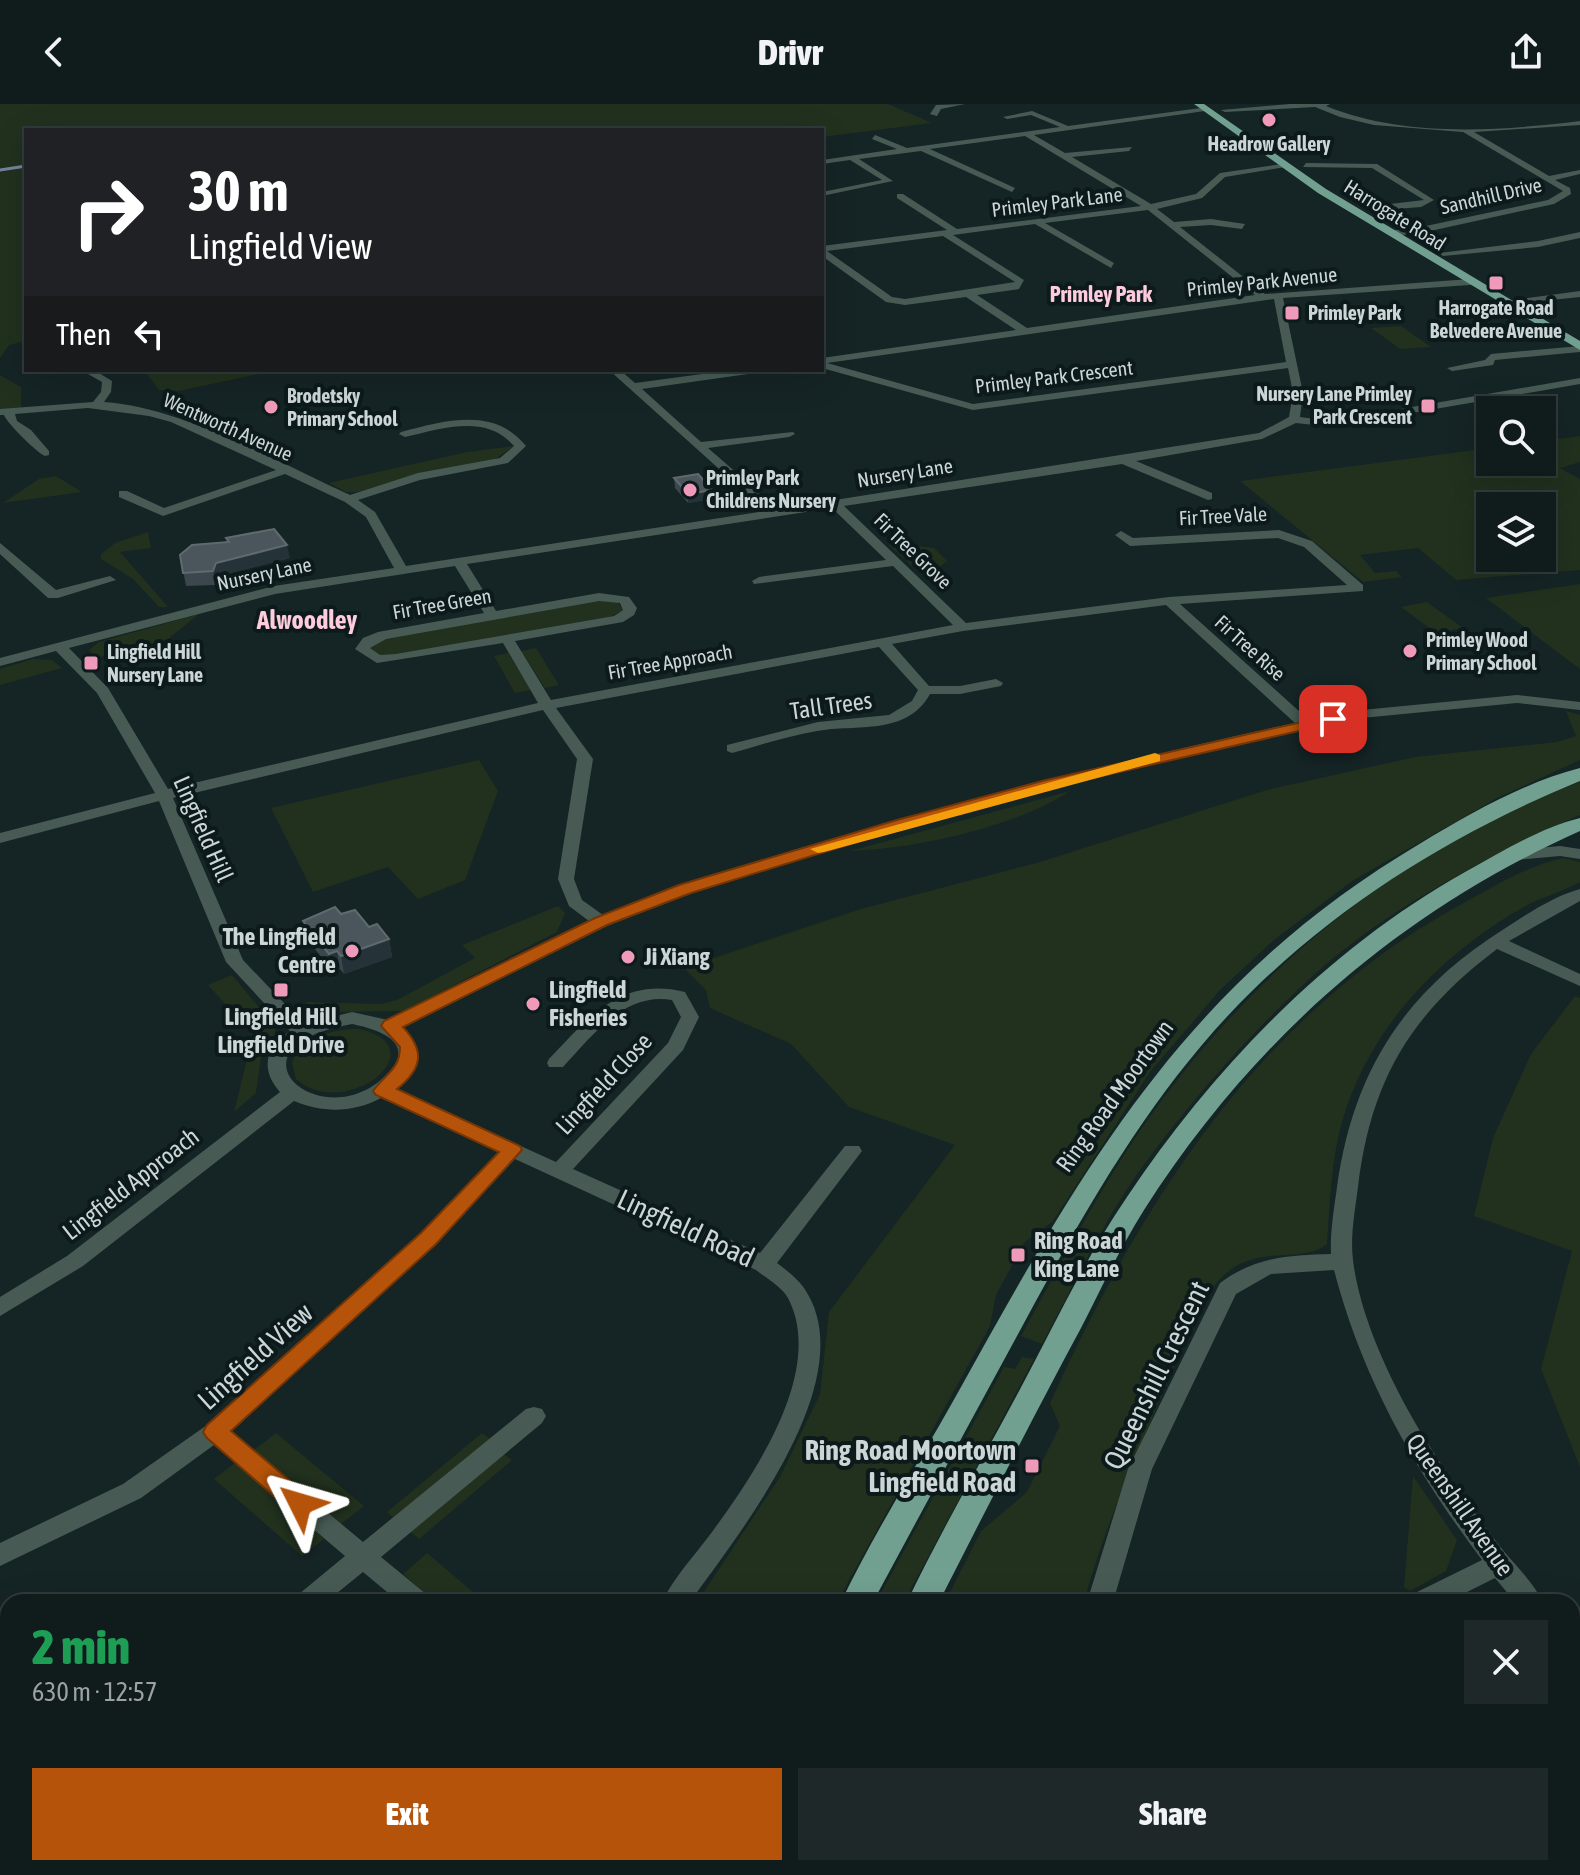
<!DOCTYPE html>
<html lang="en">
<head>
<meta charset="utf-8">
<style>
  :root { --surface:#101b1c; --page:#1e2829; --text:#f1f3f6; --muted:#9ca1a3; --line:#30393b; --accent:#b45309 }
  body { margin:0; font-family:"Asap Condensed",sans-serif; background:var(--page); color:var(--text); height:100vh; display:flex; flex-direction:column; font-size:30px; white-space:nowrap }
  * { box-sizing:border-box; margin:0 }
  p { font-size:26px; color:var(--muted) }
  .icon { flex:none; width:44px; height:44px; fill:none; stroke:currentColor; stroke-width:2; stroke-linecap:round; stroke-linejoin:round }
  .map { position:relative; flex:1; overflow:hidden }
  .details { position:absolute; left:0px; top:1490px; width:1580px; height:282px; display:flex; flex-direction:column; background:var(--surface); border-radius:24px 24px 0 0; box-shadow:0 8px 32px #0002,0 0 0 2px var(--line) }
  .details>* { flex:none }
  .banner { position:absolute; left:24px; top:24px; width:800px; height:244px; border-radius:0px; box-shadow:0 8px 32px #0002,0 0 0 2px var(--line); background:#202124; color:#fff; overflow:hidden }
  .buttons { position:absolute; left:1476px; top:292px; display:grid; gap:16px }
  .buttons a { display:grid; place-items:center; width:80px; height:80px; border-radius:0px; background:var(--surface); box-shadow:0 8px 32px #0002,0 0 0 2px var(--line); font-size:40px }
  .pin { position:absolute; display:grid; place-items:center; width:68px; height:68px; color:#fff; margin:-34px; border-radius:16px; box-shadow:0 4px 12px #0006 }
  .me { position:absolute; width:88px; margin:-44px; rotate:310deg; stroke-linejoin:round; filter:drop-shadow(0 0 6px #0008) }
  .turn { display:flex; align-items:center; gap:28px; height:168px; padding:0 32px; font-size:36px }
  .turn .icon { width:104px; height:104px; stroke-width:2.5 }
  .turn b { display:block; font-size:56px; line-height:68px }
  .then { display:flex; align-items:center; height:76px; padding:0 32px; background:#0003; gap:16px; font-size:30px }
  .round { display:grid; place-items:center; flex:none; width:84px; height:84px; border-radius:0px; background:var(--page) }
  .headline { display:flex; align-items:center; justify-content:space-between; height:136px; padding:0 32px }
  h1 { font-size:48px; font-weight:800; line-height:60px; color:#1e9e55 }
  .button { display:flex; gap:16px; margin-top:auto; padding:16px 32px }
  .button a { flex:1; height:92px; border-radius:0px; background:var(--accent); color:#fff; font-size:32px; font-weight:800; line-height:92px; text-align:center }
  .button a+a { background:var(--page); color:var(--text) }
  header { display:flex; justify-content:space-between; align-items:center; height:104px; padding:0 32px; background:var(--surface); font-size:36px; font-weight:800 }
  .map>svg:first-child { display:block }
  .green { fill:#21311e; fill-rule:evenodd }
  .lines { fill:none; stroke-linecap:round; stroke-linejoin:round }
  .stream { stroke:#75839d; stroke-width:3 }
  .minor { fill:#475b54; fill-rule:evenodd }
  .trunk { fill:#71a091; fill-rule:evenodd }
  .wall { fill:#3b474d }
  .shaded-wall { fill:#253237 }
  .building { fill:#4b565c; stroke:#5f6a6f; stroke-width:2 }
  .route { fill:#b45309; stroke:#753606; stroke-width:2 }
  .slow { fill:#f59e0b }
  .poi-dot { fill:#ef9ab8; stroke:#0c1a1c; stroke-width:3 }
  .labels { text-anchor:middle; stroke-width:8; stroke-linejoin:round; paint-order:stroke }
  .far-poi-label { font-size:20px; font-weight:bold; fill:#cdd6d7; stroke:#0c1a1c; text-anchor:start }
  .far-street-label { font-size:20px; fill:#cdd6d7; stroke:#0c1a1c }
  .far-neighbourhood-label { font-size:22px; font-weight:bold; fill:#feccdc; stroke:#0c1a1c }
  .street-label { font-size:24px; fill:#cdd6d7; stroke:#0c1a1c }
  .poi-label { font-size:24px; font-weight:bold; fill:#cdd6d7; stroke:#0c1a1c; text-anchor:start }
  .far-district-label { font-size:26px; font-weight:bold; fill:#feccdc; stroke:#0c1a1c }
  .near-street-label { font-size:28px; fill:#cdd6d7; stroke:#0c1a1c }
  .near-poi-label { font-size:28px; font-weight:bold; fill:#cdd6d7; stroke:#0c1a1c; text-anchor:end }
</style>
</head>
<body>
<header><svg class="icon" aria-label="back" viewBox="0 0 24 24"><path d="M15 5l-7 7 7 7"/></svg>Drivr<svg class="icon" aria-label="share" viewBox="0 0 24 24"><path d="M12 15V3M7 8l5-5 5 5M5 13v7h14v-7"/></svg></header>
<div class="map">
<svg width="1580" height="1771" viewBox="0 0 1580 1771">
  <rect width="100%" height="100%" fill="#152425"/>
  <path class="green" d="M0,0H888L932,19L822,33V26H26V237L9,241L0,254Z
    M1401,222L1431,243L1400,245L1371,224Z
    M144,266H261L263,269L179,287L159,286Z
    M0,271L21,283V306L0,308Z
    M1580,332V358L1560,364L1580,375V466L1456,476L1418,444L1360,451L1375,469L1396,467L1402,473L1363,478L1240,377L1490,344V358H1542V337ZM1490,402H1542V454H1490Z
    M514,342L494,356L422,369L359,388H346L329,379L467,348Z
    M56,372L82,388L3,399L39,375Z
    M148,428L151,444L120,448L168,503H159L133,475L101,455V450L115,439Z
    M900,440L934,444L947,457L932,469L922,471L889,441Z
    M1580,480V565L1486,494Z
    M599,496L617,497L623,506L610,513L392,552L379,551L370,544L379,535Z
    M1427,498L1463,524L1436,529L1401,503Z
    M199,510L168,535L97,554L89,546L99,538Z
    M536,544L559,581L545,584L521,547Z
    M508,549L531,586L515,589L494,552Z
    M33,555L52,556L62,564L0,581V565Z
    M1566,607L1580,611V656L1497,694L1352,777L1274,836L1220,886L1150,968L1053,1117L1024,1139L996,1191L990,1222L837,1498H697L780,1373L820,1290L829,1208L955,1041L849,1003L791,940L710,904L706,886L684,864L861,805L1040,758L1267,686L1415,653L1557,638L1576,632Z
    M479,656L498,687L465,776L418,795L388,763L313,788L271,704Z
    M1580,678V711C1496,748 1394,801 1324,862C1259,919 1200,986 1148,1055C1106,1111 1075,1179 1042,1240L1021,1232C1055,1170 1088,1107 1126,1048C1232,883 1394,745 1580,678Z
    M1070,687C1016,723 915,745 850,747Z
    M1563,754L1580,758V778C1564,787 1546,792 1529,800C1443,847 1369,923 1342,1018C1331,1057 1330,1100 1327,1140C1306,1159 1262,1142 1230,1166C1199,1190 1184,1242 1168,1277C1137,1350 1105,1421 1084,1498H945L981,1427L1027,1388L1060,1322L1050,1299C1142,1097 1259,912 1458,802C1491,784 1526,762 1563,754Z
    M558,802L565,809L557,828L404,907L321,908L305,898L381,900L397,896L475,854L462,841Z
    M232,871L274,921L276,932L261,954L256,989L234,1008L253,931L208,881Z
    M1575,892L1580,894V1363L1541,1265L1572,1147L1474,1112L1493,1034L1531,950Z
    M359,925C440,943 346,1019 296,975L292,959C302,932 333,925 359,925Z
    M1022,1253L1034,1255L904,1498H876L1004,1263L1015,1265Z
    M276,1329L364,1402L341,1420L254,1346Z
    M482,1329L490,1335L395,1415L387,1408Z
    M502,1349L512,1356L419,1435L409,1427Z
    M236,1358L324,1435L302,1452L214,1375Z
    M1413,1372L1457,1436L1446,1467L1410,1487L1404,1483Z
    M427,1449L485,1498H435L403,1470Z
    M464,1764H691L687,1771H456Z
    M814,1764H1007L1005,1771H810Z"/>
  <g class="lines">
    <path class="stream" d="M0,66L26,62"/>
    <path class="minor" d="M965,0L941,5L937,12L930,10L936,1Z
      M1290,0H1330L1326,2C1405,34 1498,27 1580,17V21L1474,28L1549,72L1580,66V70L1555,76L1570,84L1571,90L1554,100L1421,129L1391,132L1388,127L1421,123L1548,96L1563,87L1463,28L1374,21L1340,13L1315,3L1225,8L1221,6Z
      M1208,3L1205,7L1034,31L1065,49L1132,43L1129,47L1072,53L1151,100L1196,90L1220,69L1289,59L1286,63L1225,73L1202,94L1157,105L1174,118L1211,115L1245,120L1242,125L1211,121L1180,123L1265,190L1470,175L1475,178L1470,181L1283,194L1303,289L1300,313L1323,316L1360,312L1580,274V280L1360,318L1323,322L1296,319L1262,335L1136,357L1212,389V395L1208,396L1122,360L844,402L966,519L1169,493L1347,481L1304,443L1278,434L1130,442L1115,431L1121,427L1133,434L1279,426L1312,437L1363,481V487L1180,500L1309,616L1362,606L1517,591L1580,598V606L1517,599L1362,614L1192,649L909,722L691,789L607,822L402,924C427,943 413,967 395,985L556,1058L668,939L681,913L672,896C624,888 592,932 563,963H549L547,959L549,955C589,913 622,872 685,888L699,913L683,946L573,1065L760,1149L845,1042H859L862,1047L777,1159C786,1166 797,1174 804,1184C865,1273 740,1428 690,1498H662C674,1473 695,1451 712,1428C753,1372 826,1267 788,1194C782,1183 766,1174 756,1166L515,1055L436,1140L231,1328L363,1438L526,1305L534,1303L542,1305L546,1312L542,1319L381,1453L426,1490L430,1498H399L363,1468L326,1498H295L299,1490L345,1452L214,1341L141,1394L0,1462V1439L123,1380L207,1321L422,1130L499,1048L381,994C353,1009 323,1009 294,997L83,1162L0,1212V1193L67,1152L280,988C260,966 265,943 290,927L226,858L159,697L0,739V729L155,689L97,589L56,547L0,562V554L274,482L394,464L366,413L345,398L285,370L163,412L119,393V387H127L164,404L276,366L171,318L149,312L88,304L15,310L17,317L31,326L49,347V351L45,352C36,348 7,319 4,311H0V305L93,298L101,288L102,278L81,266H94L112,277L111,288L104,298C182,303 277,358 350,391L418,369L500,354L514,342C486,309 441,325 405,333L399,330L401,328C444,317 494,302 526,342L508,359L420,376L358,396L375,408L406,462L766,407L609,266H620L635,279L732,266H760L755,269L642,285L701,338L793,328L795,330L789,333L708,344L778,405L1259,329L1289,313L1293,289L1288,264L973,306L822,264V254L1016,226L966,193L905,201L886,198L822,152V142L947,126L897,94V90H903L957,125L1141,102L1025,32L930,45L1015,84L1012,88L921,47L859,55L893,77L822,92V88L882,76L850,56L822,60V56L897,45L872,35L875,31L907,44L1060,23L1031,11L1007,15L1003,13L1032,7L1068,22ZM1148,106L1255,191L1027,224L977,191L1019,185L1024,176L953,131L1035,120L1111,164L1114,159L1045,119ZM943,132L1015,178L905,195L892,193L827,147ZM1274,195L1286,258L973,300L827,259ZM832,404L886,456L759,473L752,477L754,480L893,462L953,521L551,596L515,537L623,518L634,511L637,504L629,493L599,489L496,507L467,460ZM455,462L484,509L378,528L363,534L355,545L377,559L503,539L538,599L168,685L108,584L69,544L275,490ZM599,497L620,499L623,506L614,512L396,550L380,551L370,544L386,535ZM1166,501L1295,619C1195,640 1097,665 998,690C865,724 731,761 603,811L582,796L574,775L593,655L556,604L879,543L918,586L912,597L889,611L818,618L727,641V647L732,649C760,641 788,632 817,627C856,620 907,632 930,590H960L1001,582L1003,579L996,575L960,582H929L892,540L963,527ZM543,606L577,655L558,775L569,802L589,817L388,916L352,908L304,920L243,856L173,694ZM352,920C376,925 417,937 389,968C326,1038 214,944 352,920Z
      M1306,59L1377,60L1434,96L1421,103L1370,107L1373,102L1424,96L1372,64L1303,63Z
      M1580,128V134L1538,143L1443,152L1439,149L1538,137Z
      M1580,187V193L1503,201L1498,198Z
      M1580,242V248L1495,256L1493,261L1452,267L1447,264L1485,256L1491,250Z
      M0,439L56,486L110,472L116,476L58,494H48L0,450Z
      M1560,742L1580,745V755L1560,752L1515,756L1507,751L1515,746Z
      M1580,785V797L1509,837L1580,870V882L1497,845C1411,910 1371,975 1358,1083C1355,1107 1350,1132 1353,1156C1360,1215 1394,1285 1425,1335C1449,1374 1475,1410 1502,1445C1516,1462 1533,1478 1543,1498H1515L1495,1474L1447,1498H1409L1413,1490L1482,1456C1415,1367 1362,1274 1334,1166L1271,1170L1236,1190L1152,1365L1113,1498H1087L1128,1365L1220,1179C1255,1153 1289,1151 1331,1150C1330,1128 1334,1105 1337,1083C1353,967 1405,887 1504,825C1527,810 1554,792 1580,785Z
      M1572,1536L1580,1539V1570L1572,1567Z
      M425,1764H457L454,1771H422Z
      M1341,1764H1369L1370,1771H1342Z"/>
    <path class="trunk" d="M1194,0H1204L1326,85L1580,237V246L1318,89Z
      M1580,664V677C1458,727 1346,795 1251,888C1152,985 1082,1111 1017,1232C969,1320 921,1409 873,1498H841C875,1427 918,1360 956,1292C1084,1061 1186,878 1421,739C1469,710 1525,678 1580,664Z
      M1580,714V727C1397,809 1252,937 1144,1106C1120,1144 1101,1185 1081,1224C1032,1315 986,1406 939,1498H907C941,1427 981,1358 1018,1289C1053,1224 1085,1154 1127,1093C1214,963 1328,845 1465,768C1501,748 1540,724 1580,714Z
      M692,1764H729L726,1771H689Z
      M765,1764H802L799,1771H762Z"/>
  </g>
  <path class="wall" d="M674,374L712,386V395L688,399L675,384Z
    M226,434L290,454L218,472L216,481L186,482L180,451L227,439Z
    M341,810L369,823L389,835L392,853L344,870L340,865L333,868L307,835L303,817Z"/>
  <path class="shaded-wall" d="M712,386V395L688,399V390Z
    M287,441L290,454L218,472L216,481L213,467L216,459Z
    M389,835L392,853L344,870L341,852Z
    M337,847L340,865L333,868L329,850Z"/>
  <path class="building" d="M698,370L712,386L688,390L674,374Z
    M274,425L287,441L216,459L213,467L183,469L180,451L192,441L229,438L226,434Z
    M335,803L341,810L355,806L369,823L377,820L389,835L341,852L337,847L329,850L303,817Z"/>
  <path class="route" d="M1333,611L1340,615L1338,618L1054,683L909,722L691,789L607,821L403,923C425,947 423,964 397,985L520,1042L522,1046L436,1140L231,1327L308,1392L312,1400L308,1407L300,1410L291,1407L207,1334L203,1328L207,1321L421,1129L499,1048L376,991L373,987C385,970 400,966 400,943L381,922L384,917L595,814L679,781L897,716L1046,676Z"/>
  <path class="slow" d="M1155,649L1160,651V657L824,748L818,749L810,745Z"/>
  <g class="poi-dot">
    <circle cx="1269" cy="16" r="8"/>
    <rect x="1488" y="171" width="16" height="16" rx="4"/>
    <rect x="1284" y="201" width="16" height="16" rx="4"/>
    <rect x="1420" y="294" width="16" height="16" rx="4"/>
    <circle cx="271" cy="303" r="8"/>
    <circle cx="690" cy="386" r="8"/>
    <circle cx="1410" cy="547" r="8"/>
    <rect x="83" y="551" width="16" height="16" rx="4"/>
    <circle cx="352" cy="847" r="8"/>
    <circle cx="628" cy="853" r="8"/>
    <rect x="273" y="878" width="16" height="16" rx="4"/>
    <circle cx="533" cy="900" r="8"/>
    <rect x="1010" y="1143" width="16" height="16" rx="4"/>
    <rect x="1024" y="1354" width="16" height="16" rx="4"/>
  </g>
  <g class="labels">
    <g class="far-poi-label">
      <text x="1269" y="47" text-anchor="middle">Headrow Gallery</text>
      <text x="1496" y="211" text-anchor="middle">Harrogate Road<tspan x="1496" dy="23">Belvedere Avenue</tspan></text>
      <text x="1308" y="216">Primley Park</text>
      <text x="1412" y="297" text-anchor="end">Nursery Lane Primley<tspan x="1412" dy="23">Park Crescent</tspan></text>
      <text x="287" y="299">Brodetsky<tspan x="287" dy="23">Primary School</tspan></text>
      <text x="706" y="381">Primley Park<tspan x="706" dy="23">Childrens Nursery</tspan></text>
      <text x="1426" y="543">Primley Wood<tspan x="1426" dy="23">Primary School</tspan></text>
      <text x="107" y="555">Lingfield Hill<tspan x="107" dy="23">Nursery Lane</tspan></text>
    </g>
    <g class="far-street-label">
      <text transform="translate(1491 92) rotate(-13)" y="7">Sandhill Drive</text>
      <text transform="translate(1057 98) rotate(-7)" y="7">Primley Park Lane</text>
      <text transform="translate(1395 111) rotate(32)" y="7">Harrogate Road</text>
      <text transform="translate(1262 178) rotate(-6)" y="7">Primley Park Avenue</text>
      <text transform="translate(1054 273) rotate(-7)" y="7">Primley Park Crescent</text>
      <text transform="translate(228 323) rotate(24)" y="7">Wentworth Avenue</text>
      <text transform="translate(905 369) rotate(-9)" y="7">Nursery Lane</text>
      <text transform="translate(1223 412) rotate(-3)" y="7">Fir Tree Vale</text>
      <text transform="translate(913 447) rotate(44)" y="7">Fir Tree Grove</text>
      <text transform="translate(264 470) rotate(-12)" y="7">Nursery Lane</text>
      <text transform="translate(442 500) rotate(-10)" y="7">Fir Tree Green</text>
      <text transform="translate(1250 544) rotate(42)" y="7">Fir Tree Rise</text>
      <text transform="translate(670 558) rotate(-10)" y="7">Fir Tree Approach</text>
    </g>
    <g class="far-neighbourhood-label">
      <text x="1101" y="198">Primley Park</text>
    </g>
    <g class="street-label">
      <text transform="translate(831 602) rotate(-8)" y="8">Tall Trees</text>
      <text transform="translate(203 725) rotate(66)" y="8">Lingfield Hill</text>
      <text transform="translate(604 980) rotate(-47)" y="8">Lingfield Close</text>
      <text transform="translate(1115 992) rotate(-54)" y="8">Ring Road Moortown</text>
      <text transform="translate(131 1080) rotate(-38)" y="8">Lingfield Approach</text>
      <text transform="translate(1460 1401) rotate(55)" y="8">Queenshill Avenue</text>
    </g>
    <g class="poi-label">
      <text x="336" y="841" text-anchor="end">The Lingfield<tspan x="336" dy="28">Centre</tspan></text>
      <text x="644" y="861">Ji Xiang</text>
      <text x="549" y="894">Lingfield<tspan x="549" dy="28">Fisheries</tspan></text>
      <text x="281" y="921" text-anchor="middle">Lingfield Hill<tspan x="281" dy="28">Lingfield Drive</tspan></text>
      <text x="1034" y="1145">Ring Road<tspan x="1034" dy="28">King Lane</tspan></text>
    </g>
    <g class="far-district-label">
      <text x="307" y="525">Alwoodley</text>
    </g>
    <g class="near-street-label">
      <text transform="translate(686 1124) rotate(25)" y="10">Lingfield Road</text>
      <text transform="translate(255 1252) rotate(-42)" y="10">Lingfield View</text>
      <text transform="translate(1156 1271) rotate(-64)" y="10">Queenshill Crescent</text>
    </g>
    <g class="near-poi-label">
      <text x="1016" y="1356">Ring Road Moortown<tspan x="1016" dy="32">Lingfield Road</tspan></text>
    </g>
  </g>
</svg>
<div class="buttons">
<a><svg class="icon" aria-label="search" viewBox="0 0 24 24"><circle cx="10" cy="10" r="6"/><path d="M15 15l6 6"/></svg></a>
<a><svg class="icon" aria-label="layers" viewBox="0 0 24 24"><path d="M12 4l9 5-9 5-9-5zM3 14l9 5 9-5"/></svg></a>
</div>
<div class="pin" style="left:1333px;top:615px;background:#d93025"><svg class="icon" aria-label="arrive" viewBox="0 0 24 24"><path d="M6 21V4h12l-3 4 3 4H6"/></svg></div>
<svg class="me" style="left:300px;top:1400px" viewBox="-20 -20 40 40"><path d="M0-17L14 15 0 8-14 15z" fill="#b45309" stroke="#fff" stroke-width="4"/></svg>
<div class="banner">
<div class="turn"><svg class="icon" aria-label="right" viewBox="0 0 24 24"><path d="M7 20v-9h11M14 6l5 5-5 5"/></svg><div><b>30 m</b>Lingfield View</div></div>
<div class="then">Then<svg class="icon" aria-label="left" viewBox="0 0 24 24"><path d="M17 20v-9H6M10 6l-5 5 5 5"/></svg></div>
</div>
<section class="details">
<div class="headline"><div><h1>2 min</h1><p>630 m · 12:57</p></div><a class="round"><svg class="icon" aria-label="close" viewBox="0 0 24 24"><path d="M6 6l12 12M18 6L6 18"/></svg></a></div>
<div class="button"><a>Exit</a><a>Share</a></div>
</section>
</div>
</body>
</html>
